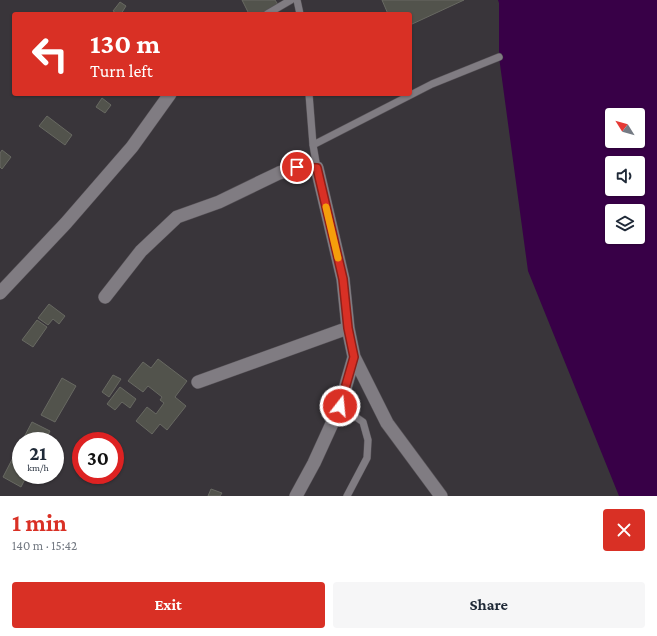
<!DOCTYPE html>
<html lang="en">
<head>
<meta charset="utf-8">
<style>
  :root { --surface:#fff; --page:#f6f6f7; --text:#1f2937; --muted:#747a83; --accent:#d93025 }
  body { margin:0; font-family:"Crimson Pro",serif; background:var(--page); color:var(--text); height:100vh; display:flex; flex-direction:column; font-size:15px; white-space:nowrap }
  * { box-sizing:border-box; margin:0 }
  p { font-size:13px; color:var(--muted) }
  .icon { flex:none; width:22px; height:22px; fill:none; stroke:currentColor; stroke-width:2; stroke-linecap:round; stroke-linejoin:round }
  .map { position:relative; height:496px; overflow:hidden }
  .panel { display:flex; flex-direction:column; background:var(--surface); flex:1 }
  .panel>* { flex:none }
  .banner { position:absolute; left:12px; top:12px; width:400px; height:84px; border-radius:4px; box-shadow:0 1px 3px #0004; background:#d93025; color:#fff; overflow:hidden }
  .needle { width:26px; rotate:307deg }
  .tools { position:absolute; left:605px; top:108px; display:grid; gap:8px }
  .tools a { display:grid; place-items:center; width:40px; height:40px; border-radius:4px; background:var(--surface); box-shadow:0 1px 3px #0004; font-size:20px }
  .speed { position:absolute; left:12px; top:432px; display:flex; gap:8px; font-size:20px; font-weight:700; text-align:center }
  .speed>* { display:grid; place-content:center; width:52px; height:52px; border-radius:50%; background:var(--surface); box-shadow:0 1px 3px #0004; line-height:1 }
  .speed small { font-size:10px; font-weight:400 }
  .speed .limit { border:6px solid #d22; background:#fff; color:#111 }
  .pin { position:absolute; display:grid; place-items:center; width:34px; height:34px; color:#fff; margin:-17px; border:2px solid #fff; border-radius:50%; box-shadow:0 1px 4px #0007 }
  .me { position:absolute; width:44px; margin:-22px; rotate:16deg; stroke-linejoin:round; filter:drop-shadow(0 0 3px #0008) }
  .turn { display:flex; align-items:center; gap:14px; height:84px; padding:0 12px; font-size:18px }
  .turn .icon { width:52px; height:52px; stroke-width:2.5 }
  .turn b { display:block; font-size:28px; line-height:34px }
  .round { display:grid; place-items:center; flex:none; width:42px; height:42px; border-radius:4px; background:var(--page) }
  .head { display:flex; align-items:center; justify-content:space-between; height:68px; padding:0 12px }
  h1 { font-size:24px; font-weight:700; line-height:30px; color:var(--accent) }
  .button { display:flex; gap:8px; margin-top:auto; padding:8px 12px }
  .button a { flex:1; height:46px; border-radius:4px; background:var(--accent); color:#fff; font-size:16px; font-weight:700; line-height:46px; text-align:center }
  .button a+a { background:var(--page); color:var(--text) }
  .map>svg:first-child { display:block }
  .water { fill:#380047; fill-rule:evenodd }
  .building { fill:#52534c; stroke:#686962 }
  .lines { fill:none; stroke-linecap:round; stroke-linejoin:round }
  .lane-casing { stroke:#565257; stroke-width:8 }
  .street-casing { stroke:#565257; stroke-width:14 }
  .lane { stroke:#807c82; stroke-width:7 }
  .street { stroke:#807c82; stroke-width:13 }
  .route-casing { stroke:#8d1f18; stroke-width:10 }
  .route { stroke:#d93025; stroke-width:7 }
  .slow { stroke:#f59e0b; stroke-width:7 }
</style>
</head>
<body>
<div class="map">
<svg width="657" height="496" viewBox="0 0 657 496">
  <rect width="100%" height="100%" fill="#39353a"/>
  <path class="water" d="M498,0H657V496H619L528,271L499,57V3ZM612,115H638V141H612ZM612,163H638V189H612ZM612,211H638V237H612Z"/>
  <path class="building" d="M242,0H275L279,6L265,14H249Z
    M382,0H464L410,25V14H388Z
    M120,2L126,6L121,14H118L113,11Z
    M102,98L111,105L105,113L96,107Z
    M47,116L72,135L65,145L39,126Z
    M2,150L11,157L2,169L0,167V153Z
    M49,304L65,316L59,324L53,319L48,325L38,318Z
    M37,320L47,327L33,347L22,340Z
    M158,359L187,381L175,397L186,406L167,430L160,424L152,434L136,421L147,407L156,414L164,403L160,400L162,397L148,386L143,392L128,381L143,362L151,368Z
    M113,375L121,379L109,397L102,392Z
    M62,378L76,386L55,422L41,415Z
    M120,387L136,399L130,408L122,402L115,410L107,404Z
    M32,422L50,431L45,441H22Z
    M21,442V475H27L21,487L3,477Z
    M211,489L222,493L220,496H208Z"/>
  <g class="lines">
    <defs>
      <path id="lane" d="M297,0L300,14
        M267,14L291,0
        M309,94L313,145L317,168
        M313,145L432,84L499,57
        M340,406L363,422L368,440L367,458L347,496"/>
      <path id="street" d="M0,293L66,223L132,147L170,94
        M105,297L141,251L177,217L219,202L279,173L297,167L317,168L343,279L348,328L354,357L340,406L314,463L296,496
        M354,357L387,423L441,496
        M198,382L348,328"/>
    </defs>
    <use href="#lane" class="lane-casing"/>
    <use href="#street" class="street-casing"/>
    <use href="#lane" class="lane"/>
    <use href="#street" class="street"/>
  </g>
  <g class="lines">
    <defs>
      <path id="route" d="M297,167L317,168L343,279L348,328L354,357L340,406"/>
    </defs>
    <use href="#route" class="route-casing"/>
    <use href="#route" class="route"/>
    <path class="slow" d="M326,207L338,258"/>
  </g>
</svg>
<div class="tools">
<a><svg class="needle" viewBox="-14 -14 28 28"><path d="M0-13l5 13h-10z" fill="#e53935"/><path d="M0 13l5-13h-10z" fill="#747a83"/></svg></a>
<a><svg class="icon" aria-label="sound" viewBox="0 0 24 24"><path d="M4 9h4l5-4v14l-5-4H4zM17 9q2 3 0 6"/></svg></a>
<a><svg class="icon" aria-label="layers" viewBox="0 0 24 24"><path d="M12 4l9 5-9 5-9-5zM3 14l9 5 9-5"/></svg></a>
</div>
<div class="speed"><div>21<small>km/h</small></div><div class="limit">30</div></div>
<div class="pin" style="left:297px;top:167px;background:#d93025"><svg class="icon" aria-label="arrive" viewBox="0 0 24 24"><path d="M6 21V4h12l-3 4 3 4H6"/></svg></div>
<svg class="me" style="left:340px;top:406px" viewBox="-20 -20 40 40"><circle r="17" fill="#d93025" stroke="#fff" stroke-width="3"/><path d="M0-11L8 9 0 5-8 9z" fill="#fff"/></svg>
<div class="banner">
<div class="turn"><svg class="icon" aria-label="left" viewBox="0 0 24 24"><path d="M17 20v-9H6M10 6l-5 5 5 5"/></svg><div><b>130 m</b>Turn left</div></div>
</div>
</div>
<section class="panel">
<div class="head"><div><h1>1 min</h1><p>140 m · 15:42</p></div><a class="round" style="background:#d93025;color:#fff"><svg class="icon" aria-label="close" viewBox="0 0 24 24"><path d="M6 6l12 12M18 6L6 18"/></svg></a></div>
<div class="button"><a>Exit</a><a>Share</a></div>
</section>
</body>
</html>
